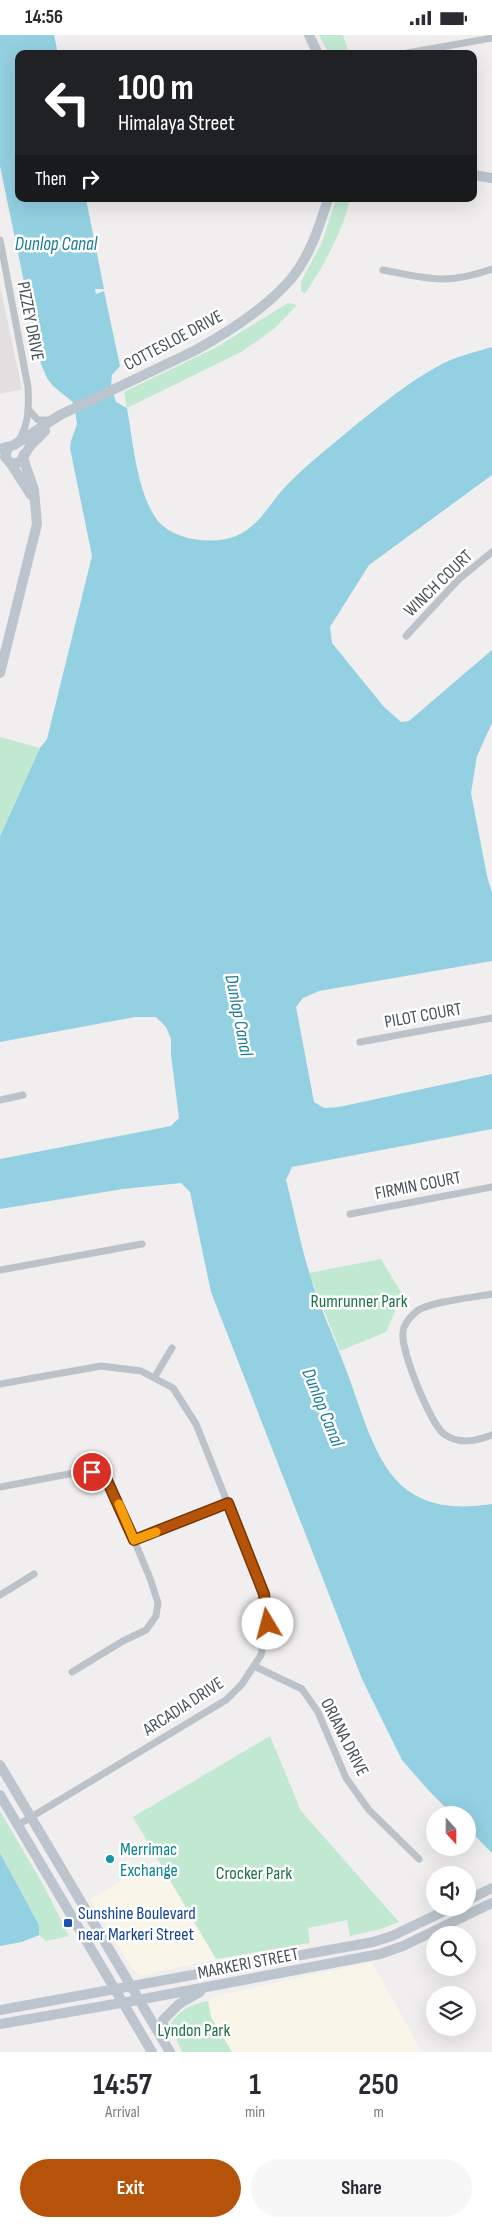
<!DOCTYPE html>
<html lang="en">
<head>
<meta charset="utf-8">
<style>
  :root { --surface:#fff; --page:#f7f7f7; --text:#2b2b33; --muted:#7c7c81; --accent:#b45309 }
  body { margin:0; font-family:"Sofia Sans Condensed",sans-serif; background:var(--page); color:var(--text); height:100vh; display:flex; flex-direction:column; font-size:19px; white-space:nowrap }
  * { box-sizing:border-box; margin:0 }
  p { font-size:16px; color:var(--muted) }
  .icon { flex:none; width:28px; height:28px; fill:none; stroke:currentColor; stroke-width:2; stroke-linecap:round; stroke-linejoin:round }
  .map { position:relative; height:2017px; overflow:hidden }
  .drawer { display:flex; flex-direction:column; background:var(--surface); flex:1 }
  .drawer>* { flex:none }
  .guide { position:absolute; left:15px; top:15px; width:462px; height:152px; border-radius:10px; box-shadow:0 5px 20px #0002; background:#202124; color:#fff; overflow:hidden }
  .needle { width:32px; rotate:159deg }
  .fabs { position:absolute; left:426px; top:1771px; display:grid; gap:10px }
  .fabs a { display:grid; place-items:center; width:50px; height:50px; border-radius:50%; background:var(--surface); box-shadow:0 5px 20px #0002; font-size:25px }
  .pin { position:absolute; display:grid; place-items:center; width:42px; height:42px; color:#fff; margin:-21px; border:2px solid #fff; border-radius:50%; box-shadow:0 1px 5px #0007 }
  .me { position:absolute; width:55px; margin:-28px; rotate:352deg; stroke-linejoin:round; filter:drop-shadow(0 0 4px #0008) }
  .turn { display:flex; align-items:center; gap:18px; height:105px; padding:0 20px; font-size:22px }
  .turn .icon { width:65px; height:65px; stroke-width:2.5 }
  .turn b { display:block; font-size:35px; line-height:42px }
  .then { display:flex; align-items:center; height:48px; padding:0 20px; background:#0003; gap:10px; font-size:19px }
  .eta { display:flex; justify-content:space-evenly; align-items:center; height:85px; text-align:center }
  .eta b { font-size:30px; font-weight:700; line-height:35px }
  .primary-button { display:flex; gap:10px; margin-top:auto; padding:10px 20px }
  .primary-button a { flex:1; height:58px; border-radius:30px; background:var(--accent); color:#fff; font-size:20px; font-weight:700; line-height:58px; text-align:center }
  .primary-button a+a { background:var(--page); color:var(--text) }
  .status { display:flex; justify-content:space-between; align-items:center; height:35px; padding:0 25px; background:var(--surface); direction:ltr }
  .status svg { height:14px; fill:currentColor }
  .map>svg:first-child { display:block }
  .commercial { fill:#f9f5e9 }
  .education { fill:#e1dfdf }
  .green { fill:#c1e9d1 }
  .water { fill:#93d0e1 }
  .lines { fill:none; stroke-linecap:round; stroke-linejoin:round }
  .street { stroke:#bbc2c9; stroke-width:7 }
  .secondary { stroke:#bcc4cd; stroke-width:10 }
  .route-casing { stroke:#753606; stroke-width:12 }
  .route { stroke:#b45309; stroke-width:9 }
  .slow { stroke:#f59e0b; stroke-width:9 }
  .culture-dot { fill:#0f9aa8; stroke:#fff; stroke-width:2 }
  .transit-dot { fill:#1a4fb4; stroke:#fff; stroke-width:2 }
  .labels { text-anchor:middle; stroke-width:5; stroke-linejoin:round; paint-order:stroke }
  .street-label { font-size:18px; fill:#485159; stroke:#fff }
  .park-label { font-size:18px; fill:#21724b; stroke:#fff }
  .culture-label { font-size:18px; fill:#0d838f; stroke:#fff; text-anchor:start }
  .transit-label { font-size:18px; fill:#164399; stroke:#fff; text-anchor:start }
  .water-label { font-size:19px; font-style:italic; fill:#1d7c97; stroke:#fff }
</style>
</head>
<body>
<div class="status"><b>14:56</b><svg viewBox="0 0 49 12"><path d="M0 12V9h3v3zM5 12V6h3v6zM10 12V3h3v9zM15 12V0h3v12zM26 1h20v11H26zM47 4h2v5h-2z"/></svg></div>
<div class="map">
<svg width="492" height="2017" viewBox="0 0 492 2017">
  <rect width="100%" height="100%" fill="#f0eeee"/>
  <path class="commercial" d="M158,1825L216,1924L141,1941L133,1935L90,1864Z
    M372,1927L422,2017H232L211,1982L208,1966L215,1961Z"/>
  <path class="education" d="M0,251L22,354L0,359Z"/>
  <path class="green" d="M319,0H343L349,19H329Z
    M336,164H350C342,199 324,229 305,259L301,256V247L322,207Z
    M288,268L297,270L274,294L241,317L127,373L124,357L215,313Z
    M0,702L40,713L0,800Z
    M381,1224L405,1264L396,1274L386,1297L340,1316L309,1238Z
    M270,1701L301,1776L399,1887L381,1894L350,1901L347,1885L308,1893L310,1908L216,1924L133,1782Z
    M0,1776L45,1853L69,1901L46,1906L39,1900V1890L0,1818Z
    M208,1966L211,1982L232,2017H182L170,1990C179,1975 192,1969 208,1966Z"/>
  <path class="water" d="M0,0H54L58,19H19V164H86L104,254H95L96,259L104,256L120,331L112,340L111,351L116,367L127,373C133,407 137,459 158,486C175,506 213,510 236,501C262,490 272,463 292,445C311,426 332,410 352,393C381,370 409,346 442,329C457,321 476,317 492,312V440L369,530L330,592L332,608L384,672L401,687L409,686L492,615V688L477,721L471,758L487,841L492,858V926L319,956L303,963L296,972L314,1067L324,1073L339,1072L492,1039V1094L292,1132L286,1145C294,1176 300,1207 309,1237C319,1272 336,1306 348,1340C361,1374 373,1423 400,1449C426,1473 458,1474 492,1469V1818L468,1794V1780H453L429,1756L402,1725L362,1644L211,1257L190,1157L181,1148L123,1154L0,1174V1124L171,1091L179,1083L171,1020V1004L166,992L156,982H135L0,1007V801L40,713L47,704L92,521L70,413L71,406L77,389L74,368L53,351L47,343L41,329L0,131Z
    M0,1818L39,1890V1900L22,1907L0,1911Z"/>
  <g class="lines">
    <path class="street" d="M407,18L492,3
      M0,205L28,352C29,371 29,389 19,405
      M383,235C429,244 446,250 492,234
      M28,374L38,385H50
      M406,601L459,544L492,517
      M360,1007L492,983
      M0,1065L23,1060
      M350,1179L492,1152
      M0,1235L142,1209
      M492,1259C476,1262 428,1267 417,1276C411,1281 403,1289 403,1298C401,1316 430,1388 444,1399C459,1410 476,1406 492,1400
      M154,1343L172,1313
      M0,1349L101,1331L141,1336L173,1353L196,1389L264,1559L268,1589L261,1620L242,1649L226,1665L18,1790
      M0,1452L79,1437H92L105,1441L120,1472L150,1543L158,1568L156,1581L146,1595L123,1606L72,1637
      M134,1505L227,1468
      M0,1560L34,1539
      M254,1631L302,1654L318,1677L346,1743L369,1775L419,1824"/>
    <path class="secondary" d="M309,0L318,19
      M474,140L492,143
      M8,413L5,422L11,429L21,427L24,419
      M0,414L14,410L60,380L194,316C227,298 266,273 291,244C310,221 319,192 328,164
      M24,421L30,411L45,396
      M11,429L31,460
      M0,638L37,489L34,455L23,423
      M0,1730L170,2017
      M0,1760L152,2017
      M468,1865L492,1853
      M0,1975L373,1907L392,1901L453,1872
      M0,1989L138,1965L380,1919L403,1911L492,1868
      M164,2003L163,1985L179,1969L200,1957"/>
  </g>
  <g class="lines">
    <defs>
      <path id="route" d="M92,1437L105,1441L134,1505L228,1468L264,1559L268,1589"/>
    </defs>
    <use href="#route" class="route-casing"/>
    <use href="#route" class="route"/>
    <path class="slow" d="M119,1469L134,1505L156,1497"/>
  </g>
  <circle class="culture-dot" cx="110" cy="1824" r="5"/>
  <rect class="transit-dot" x="63" y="1883" width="10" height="10" rx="2.5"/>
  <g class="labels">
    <g class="street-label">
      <text transform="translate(31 286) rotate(79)" y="6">PIZZEY DRIVE</text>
      <text transform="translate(173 305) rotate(-28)" y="6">COTTESLOE DRIVE</text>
      <text transform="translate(438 548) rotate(-44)" y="6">WINCH COURT</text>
      <text transform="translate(423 980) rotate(-10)" y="6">PILOT COURT</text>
      <text transform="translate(418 1150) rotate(-11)" y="6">FIRMIN COURT</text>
      <text transform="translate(183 1671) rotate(-33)" y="6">ARCADIA DRIVE</text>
      <text transform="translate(345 1702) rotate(63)" y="6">ORIANA DRIVE</text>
      <text transform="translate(248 1928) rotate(-11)" y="6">MARKERI STREET</text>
    </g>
    <g class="park-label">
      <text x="359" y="1272">Rumrunner Park</text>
      <text x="254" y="1844">Crocker Park</text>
      <text x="194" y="2001">Lyndon Park</text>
    </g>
    <g class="culture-label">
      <text x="120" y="1820">Merrimac<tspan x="120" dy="21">Exchange</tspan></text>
    </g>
    <g class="transit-label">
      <text x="78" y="1884">Sunshine Boulevard<tspan x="78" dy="21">near Markeri Street</tspan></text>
    </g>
    <g class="water-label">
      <text x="56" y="215">Dunlop Canal</text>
      <text transform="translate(240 980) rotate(79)" y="7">Dunlop Canal</text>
      <text transform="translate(324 1372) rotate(68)" y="7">Dunlop Canal</text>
    </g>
  </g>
</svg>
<div class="fabs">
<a><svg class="needle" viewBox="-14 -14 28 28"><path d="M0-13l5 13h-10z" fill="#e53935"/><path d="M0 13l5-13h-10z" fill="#7c7c81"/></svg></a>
<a><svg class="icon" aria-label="sound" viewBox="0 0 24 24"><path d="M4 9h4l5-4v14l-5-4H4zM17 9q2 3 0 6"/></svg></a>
<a><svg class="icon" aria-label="search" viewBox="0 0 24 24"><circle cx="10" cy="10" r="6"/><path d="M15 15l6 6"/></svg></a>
<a><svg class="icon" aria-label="layers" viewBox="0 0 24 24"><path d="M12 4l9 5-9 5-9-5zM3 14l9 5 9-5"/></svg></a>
</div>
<div class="pin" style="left:92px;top:1437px;background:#d93025"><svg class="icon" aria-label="arrive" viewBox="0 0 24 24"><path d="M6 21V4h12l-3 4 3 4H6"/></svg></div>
<svg class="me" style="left:268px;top:1589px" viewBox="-20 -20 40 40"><circle r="19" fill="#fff"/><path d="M0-13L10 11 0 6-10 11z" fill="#b45309"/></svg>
<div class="guide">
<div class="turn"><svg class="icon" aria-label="left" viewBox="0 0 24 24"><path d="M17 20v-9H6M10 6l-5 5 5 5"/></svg><div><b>100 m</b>Himalaya Street</div></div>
<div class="then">Then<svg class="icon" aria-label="right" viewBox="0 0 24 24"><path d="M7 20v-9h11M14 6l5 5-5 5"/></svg></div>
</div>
</div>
<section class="drawer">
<div class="eta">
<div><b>14:57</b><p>Arrival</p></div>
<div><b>1</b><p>min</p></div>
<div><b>250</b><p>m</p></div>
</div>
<div class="primary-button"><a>Exit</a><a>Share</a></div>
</section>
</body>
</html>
